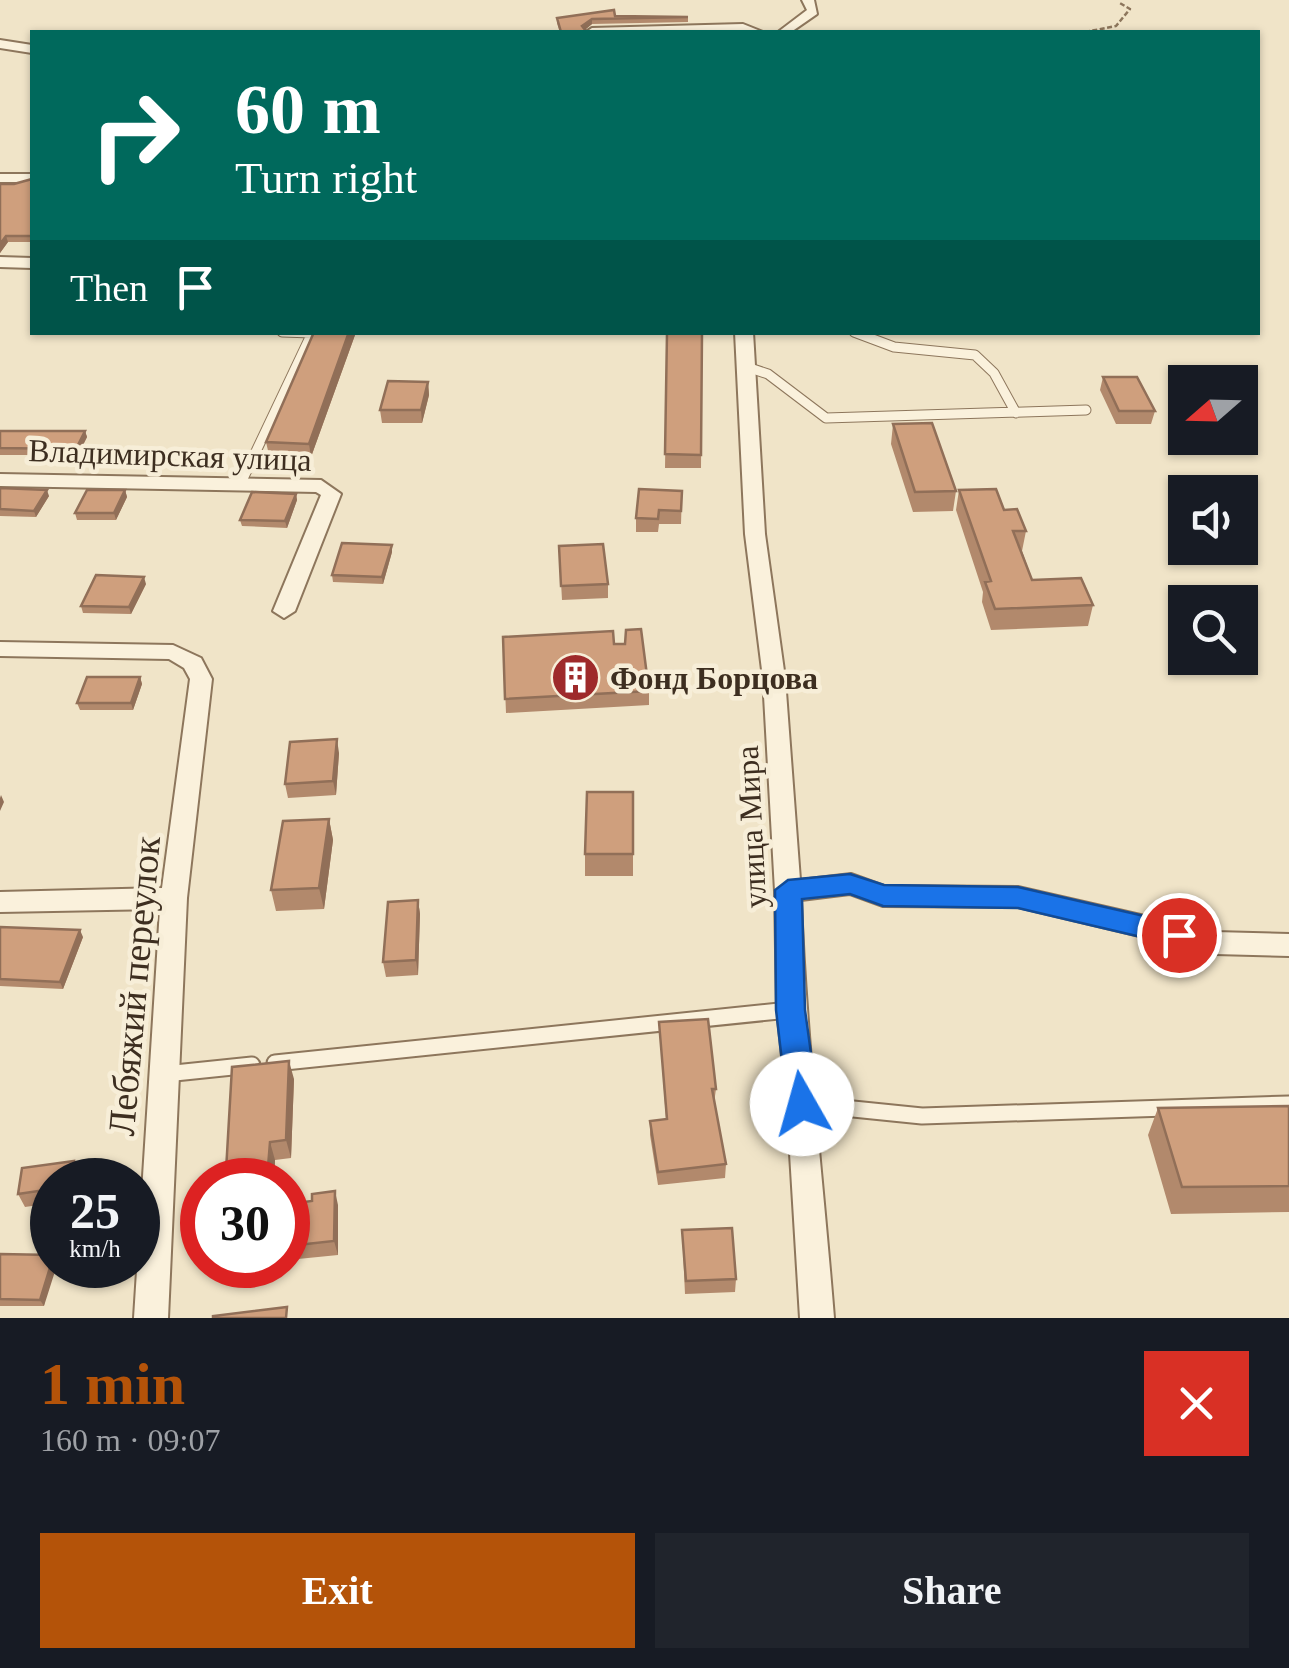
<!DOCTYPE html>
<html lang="en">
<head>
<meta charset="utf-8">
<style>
  :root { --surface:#171b24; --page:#20242c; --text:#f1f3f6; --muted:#9ea1a6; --accent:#b45309 }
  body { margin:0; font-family:"Times New Roman",serif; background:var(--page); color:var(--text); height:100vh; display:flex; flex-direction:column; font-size:38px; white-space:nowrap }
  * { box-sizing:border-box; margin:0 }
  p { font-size:32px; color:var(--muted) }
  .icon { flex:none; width:55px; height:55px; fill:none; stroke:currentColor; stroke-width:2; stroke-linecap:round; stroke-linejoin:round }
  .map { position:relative; height:1318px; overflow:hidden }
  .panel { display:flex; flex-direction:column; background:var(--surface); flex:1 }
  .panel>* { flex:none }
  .top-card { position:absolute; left:30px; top:30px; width:1230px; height:305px; border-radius:0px; box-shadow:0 2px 8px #0004; background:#00695c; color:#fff; overflow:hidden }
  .needle { width:65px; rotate:250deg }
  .fabs { position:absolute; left:1168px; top:365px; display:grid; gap:20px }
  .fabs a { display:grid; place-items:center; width:90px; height:90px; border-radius:0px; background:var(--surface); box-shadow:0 2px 8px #0004; font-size:50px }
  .speed { position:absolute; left:30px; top:1158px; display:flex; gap:20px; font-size:50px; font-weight:700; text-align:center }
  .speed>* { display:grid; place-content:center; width:130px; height:130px; border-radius:50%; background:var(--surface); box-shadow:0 2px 8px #0004; line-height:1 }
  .speed small { font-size:25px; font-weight:400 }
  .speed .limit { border:15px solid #d22; background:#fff; color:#111 }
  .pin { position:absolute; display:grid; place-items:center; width:85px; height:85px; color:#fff; margin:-42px; border:5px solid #fff; border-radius:50%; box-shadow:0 2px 10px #0007 }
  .me { position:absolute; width:110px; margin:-55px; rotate:353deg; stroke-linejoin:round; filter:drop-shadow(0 0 8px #0008) }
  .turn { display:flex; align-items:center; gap:35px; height:210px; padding:0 40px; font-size:45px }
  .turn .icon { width:130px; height:130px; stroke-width:2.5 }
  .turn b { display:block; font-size:70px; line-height:85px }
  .then { display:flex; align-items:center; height:95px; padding:0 40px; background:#0003; gap:20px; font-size:38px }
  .round { display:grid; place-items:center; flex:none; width:105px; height:105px; border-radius:0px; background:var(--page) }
  .headline { display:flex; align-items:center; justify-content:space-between; height:170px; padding:0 40px }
  h1 { font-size:60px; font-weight:600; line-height:75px; color:var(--accent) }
  .cta { display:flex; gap:20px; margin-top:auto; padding:20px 40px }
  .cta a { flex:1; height:115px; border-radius:0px; background:var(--accent); color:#fff; font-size:40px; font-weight:600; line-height:115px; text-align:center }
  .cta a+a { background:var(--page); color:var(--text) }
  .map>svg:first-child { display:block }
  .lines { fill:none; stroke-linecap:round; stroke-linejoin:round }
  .service-far1-casing { stroke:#8d765c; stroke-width:11 }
  .service-casing { stroke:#8d765c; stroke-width:19 }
  .minor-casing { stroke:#8d765c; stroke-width:4 }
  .path { stroke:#8d765c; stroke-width:2.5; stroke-dasharray:5 2.5; stroke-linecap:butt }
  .service-far1 { stroke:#faf1dc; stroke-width:9 }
  .service { stroke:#faf1dc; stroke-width:15 }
  .minor { fill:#faf1dc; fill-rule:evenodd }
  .wall { fill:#b2896c }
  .shaded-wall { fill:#916f58 }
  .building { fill:#cf9f7d; stroke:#916f58; stroke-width:2.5 }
  .route { fill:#1a73e8; stroke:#114b97; stroke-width:2.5 }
  .labels { text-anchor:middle; stroke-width:9; stroke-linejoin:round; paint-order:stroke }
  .street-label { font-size:32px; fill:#3d2e20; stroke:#f7eed8 }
  .poi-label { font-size:32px; font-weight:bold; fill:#3d2e20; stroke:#f7eed8; text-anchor:start }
  .near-street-label { font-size:38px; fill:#3d2e20; stroke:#f7eed8 }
</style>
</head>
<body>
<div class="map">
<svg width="1289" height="1318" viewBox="0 0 1289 1318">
  <rect width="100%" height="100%" fill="#f0e4c8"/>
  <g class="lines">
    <defs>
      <path id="service-far1" d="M282,332L312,333
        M854,332L894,347L975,355L994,373L1016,413
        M744,366L768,374L826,418L1086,410
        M241,483L312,333L320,332"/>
      <path id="service" d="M275,1063L789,1010
        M165,1074L252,1065
        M804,1104L922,1116L1289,1104"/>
      <path id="minor" d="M802,0H814L817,14L791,32H778L807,10Z
        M743,24L763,32H586L592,28Z
        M0,40L32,45V53L0,48Z
        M0,174H32V182H0Z
        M0,257L32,258V268L0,267Z
        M735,332H753L765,534L785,678L800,880L851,874L884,886L1018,887L1215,932L1289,934V956L1215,954L1018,907L883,906L850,894L801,900C806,1039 823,1178 834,1318H800L787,1104L777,1009L775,891L763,678L745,534Z
        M0,474L321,480L341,494L295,611L284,618L273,611L321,495L316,492L0,486Z
        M0,642L173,645L201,658L212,679L187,898L168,1318H134L160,909L0,912V892L162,888L190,679L184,668L169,659L0,656Z"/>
    </defs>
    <use href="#service-far1" class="service-far1-casing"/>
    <use href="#service" class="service-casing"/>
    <use href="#minor" class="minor-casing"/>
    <path class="path" d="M1085,32L1116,26L1130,9L1118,2"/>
    <use href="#service-far1" class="service-far1"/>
    <use href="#service" class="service"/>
    <use href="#minor" class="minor"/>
  </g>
  <path class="wall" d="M615,16L688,17V22L592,24L585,30L682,32H560L557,23V18Z
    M32,179V242H8L0,253V184H14Z
    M314,332H354L355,335L311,457L269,455L266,442Z
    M667,333H702L701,468H665Z
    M1103,377L1155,411L1151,424H1116L1100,390Z
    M428,382L429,395L422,423H382L380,410Z
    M893,424L956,491L953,511L913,512L891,444Z
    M0,431H85L87,437L78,455H0Z
    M0,488L49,496L36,517L0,516Z
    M125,490L127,497L116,520H77L75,513Z
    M959,490L1004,510L1026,531L1022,551L1032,580L1093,605L1088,626L991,630L982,602L983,592L956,510Z
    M682,491L681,524H659L658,532H636V518Z
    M296,494L297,500L287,528L242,526L240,520Z
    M392,545V552L383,584L333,582L332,575Z
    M559,546L608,584V598L562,600Z
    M146,584L131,614L83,613L81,606Z
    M503,637L625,644L649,691V705L506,713Z
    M140,677L142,684L133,710H80L77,703Z
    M339,753L336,795L288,798L285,784Z
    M633,792V876H585V854Z
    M329,819L333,840L324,909L276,911L271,890Z
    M418,900L420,914L418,975L386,977L383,962Z
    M0,927L83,937L63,989L0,986Z
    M659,1022L716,1089L714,1103L726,1164L725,1178L658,1185L650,1135V1121L666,1119Z
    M294,1079L291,1158L275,1160L274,1180H229L226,1171Z
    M1289,1106V1212L1171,1214L1148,1135L1158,1108Z
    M74,1161L80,1174L79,1180H52V1203L25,1207L18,1194L22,1168Z
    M288,1204L338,1205V1255L288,1260Z
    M682,1230L736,1279L735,1292L685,1294Z
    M0,1254L52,1255L44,1306H0Z"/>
  <path class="shaded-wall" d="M592,19V24L582,32V26Z
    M6,236L8,242L0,253V244Z
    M349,332H354L355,335L311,457L309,444Z
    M428,382L429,395L422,423L421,410Z
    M85,431L87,437L78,455L76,449Z
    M47,490L49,496L36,517L34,511Z
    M125,490L127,497L116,520L114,513Z
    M296,494L297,500L287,528L285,521Z
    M392,545V552L383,584L382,577Z
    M144,577L146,584L131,614L129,607Z
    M140,677L142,684L133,710L131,703Z
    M337,739L339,753L336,795L333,781Z
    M1,795L4,802L0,811V798Z
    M329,819L333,840L324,909L319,888Z
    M418,900L420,914L418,975L416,960Z
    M80,930L83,937L63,989L60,982Z
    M289,1061L294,1079L291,1158L286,1140Z
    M270,1142L275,1160L274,1180H272L268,1167Z
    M74,1161L80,1174L79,1180H72Z
    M335,1191L338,1205V1255L334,1241Z
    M52,1261V1265H57L44,1306L40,1300Z"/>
  <path class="building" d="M614,10L615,16L688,17L592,19L582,26L586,31L682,32H561L557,18Z
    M32,179V236H6L0,244V184H14Z
    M314,332H349L309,444L266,442Z
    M667,333H702L701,455L665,454Z
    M1103,377H1137L1155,411H1119Z
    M388,381L428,382L421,410H380Z
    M932,423L956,491L915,492L893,424Z
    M0,431H85L76,449L0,448Z
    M0,488L47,490L34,511L0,509Z
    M639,489L682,491L681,511L659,510L658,519L636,518Z
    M996,489L1004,510L1017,509L1026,531H1013L1032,580L1081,578L1093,605L995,609L985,582L991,581L959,490Z
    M87,490H125L114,513H75Z
    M252,492L296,494L285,521L240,520Z
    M342,543L392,545L382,577L332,575Z
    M603,544L608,584L561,586L559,546Z
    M96,575L144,577L129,607L81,606Z
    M641,629L649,691L505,699L503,637L613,631L614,644H625L626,630Z
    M87,677H140L131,703H77Z
    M337,739L333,781L285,784L290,742Z
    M587,792H633V854H585Z
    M329,819L319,888L271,890L283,821Z
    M418,900L416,960L383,962L388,902Z
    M0,927L80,930L60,982L0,979Z
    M708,1019L716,1089H712L726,1164L658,1172L650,1121L667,1119L659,1022Z
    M289,1061L286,1140L270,1142L268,1167L226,1171L232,1067Z
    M1289,1106V1186L1182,1187L1158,1108Z
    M74,1161L72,1180H52V1189L18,1194L22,1168Z
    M335,1191L334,1241L288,1246V1204L312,1201V1194Z
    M732,1228L736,1279L686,1281L682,1230Z
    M0,1254L52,1255V1261L40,1300L0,1299Z
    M287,1307L286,1318H213V1316Z"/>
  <path class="route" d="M850,874L884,885L1018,887L1179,924L1188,927L1192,935L1188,942L1179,946L1018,908L883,906L850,894L802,899L805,1010L818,1104L813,1113L802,1117L792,1113L787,1104L776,1010L775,890L788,880Z"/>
  <defs>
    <symbol id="building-disc" viewBox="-11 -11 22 22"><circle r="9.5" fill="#9e2a2b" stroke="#f7eed8"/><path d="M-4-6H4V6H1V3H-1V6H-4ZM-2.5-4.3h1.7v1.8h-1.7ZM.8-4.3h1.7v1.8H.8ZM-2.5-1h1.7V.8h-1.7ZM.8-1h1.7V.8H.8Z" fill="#fff"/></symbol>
  </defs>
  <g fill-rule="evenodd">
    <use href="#building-disc" x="548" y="650" width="55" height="55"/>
  </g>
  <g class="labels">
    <g class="street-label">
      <text transform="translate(170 455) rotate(2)" y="11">Владимирская улица</text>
      <text transform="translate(751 827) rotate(-93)" y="11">улица Мира</text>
    </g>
    <g class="poi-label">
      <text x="610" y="689">Фонд Борцова</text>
    </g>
    <g class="near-street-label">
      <text transform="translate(134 986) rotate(-85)" y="13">Лебяжий переулок</text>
    </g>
  </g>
</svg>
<div class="fabs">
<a><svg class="needle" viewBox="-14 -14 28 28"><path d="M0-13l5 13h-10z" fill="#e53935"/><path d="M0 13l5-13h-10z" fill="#9ea1a6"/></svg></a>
<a><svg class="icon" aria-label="sound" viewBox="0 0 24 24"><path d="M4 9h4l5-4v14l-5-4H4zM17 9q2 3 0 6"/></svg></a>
<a><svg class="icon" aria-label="search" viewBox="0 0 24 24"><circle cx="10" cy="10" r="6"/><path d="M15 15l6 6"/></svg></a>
</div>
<div class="speed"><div>25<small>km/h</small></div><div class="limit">30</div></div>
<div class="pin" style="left:1179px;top:935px;background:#d93025"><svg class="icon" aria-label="arrive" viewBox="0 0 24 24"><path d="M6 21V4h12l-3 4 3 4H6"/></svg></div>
<svg class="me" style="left:802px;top:1104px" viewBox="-20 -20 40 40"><circle r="19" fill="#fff"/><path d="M0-13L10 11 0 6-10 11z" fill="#1a73e8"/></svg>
<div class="top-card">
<div class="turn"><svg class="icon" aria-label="right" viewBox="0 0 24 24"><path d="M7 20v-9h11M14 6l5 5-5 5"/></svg><div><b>60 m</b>Turn right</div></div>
<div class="then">Then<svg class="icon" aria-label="arrive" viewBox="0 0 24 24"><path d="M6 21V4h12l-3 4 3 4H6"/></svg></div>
</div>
</div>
<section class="panel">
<div class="headline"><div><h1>1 min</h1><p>160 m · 09:07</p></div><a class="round" style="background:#d93025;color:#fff"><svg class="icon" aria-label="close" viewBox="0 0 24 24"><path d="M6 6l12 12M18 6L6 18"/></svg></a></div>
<div class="cta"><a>Exit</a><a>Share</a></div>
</section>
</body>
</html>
